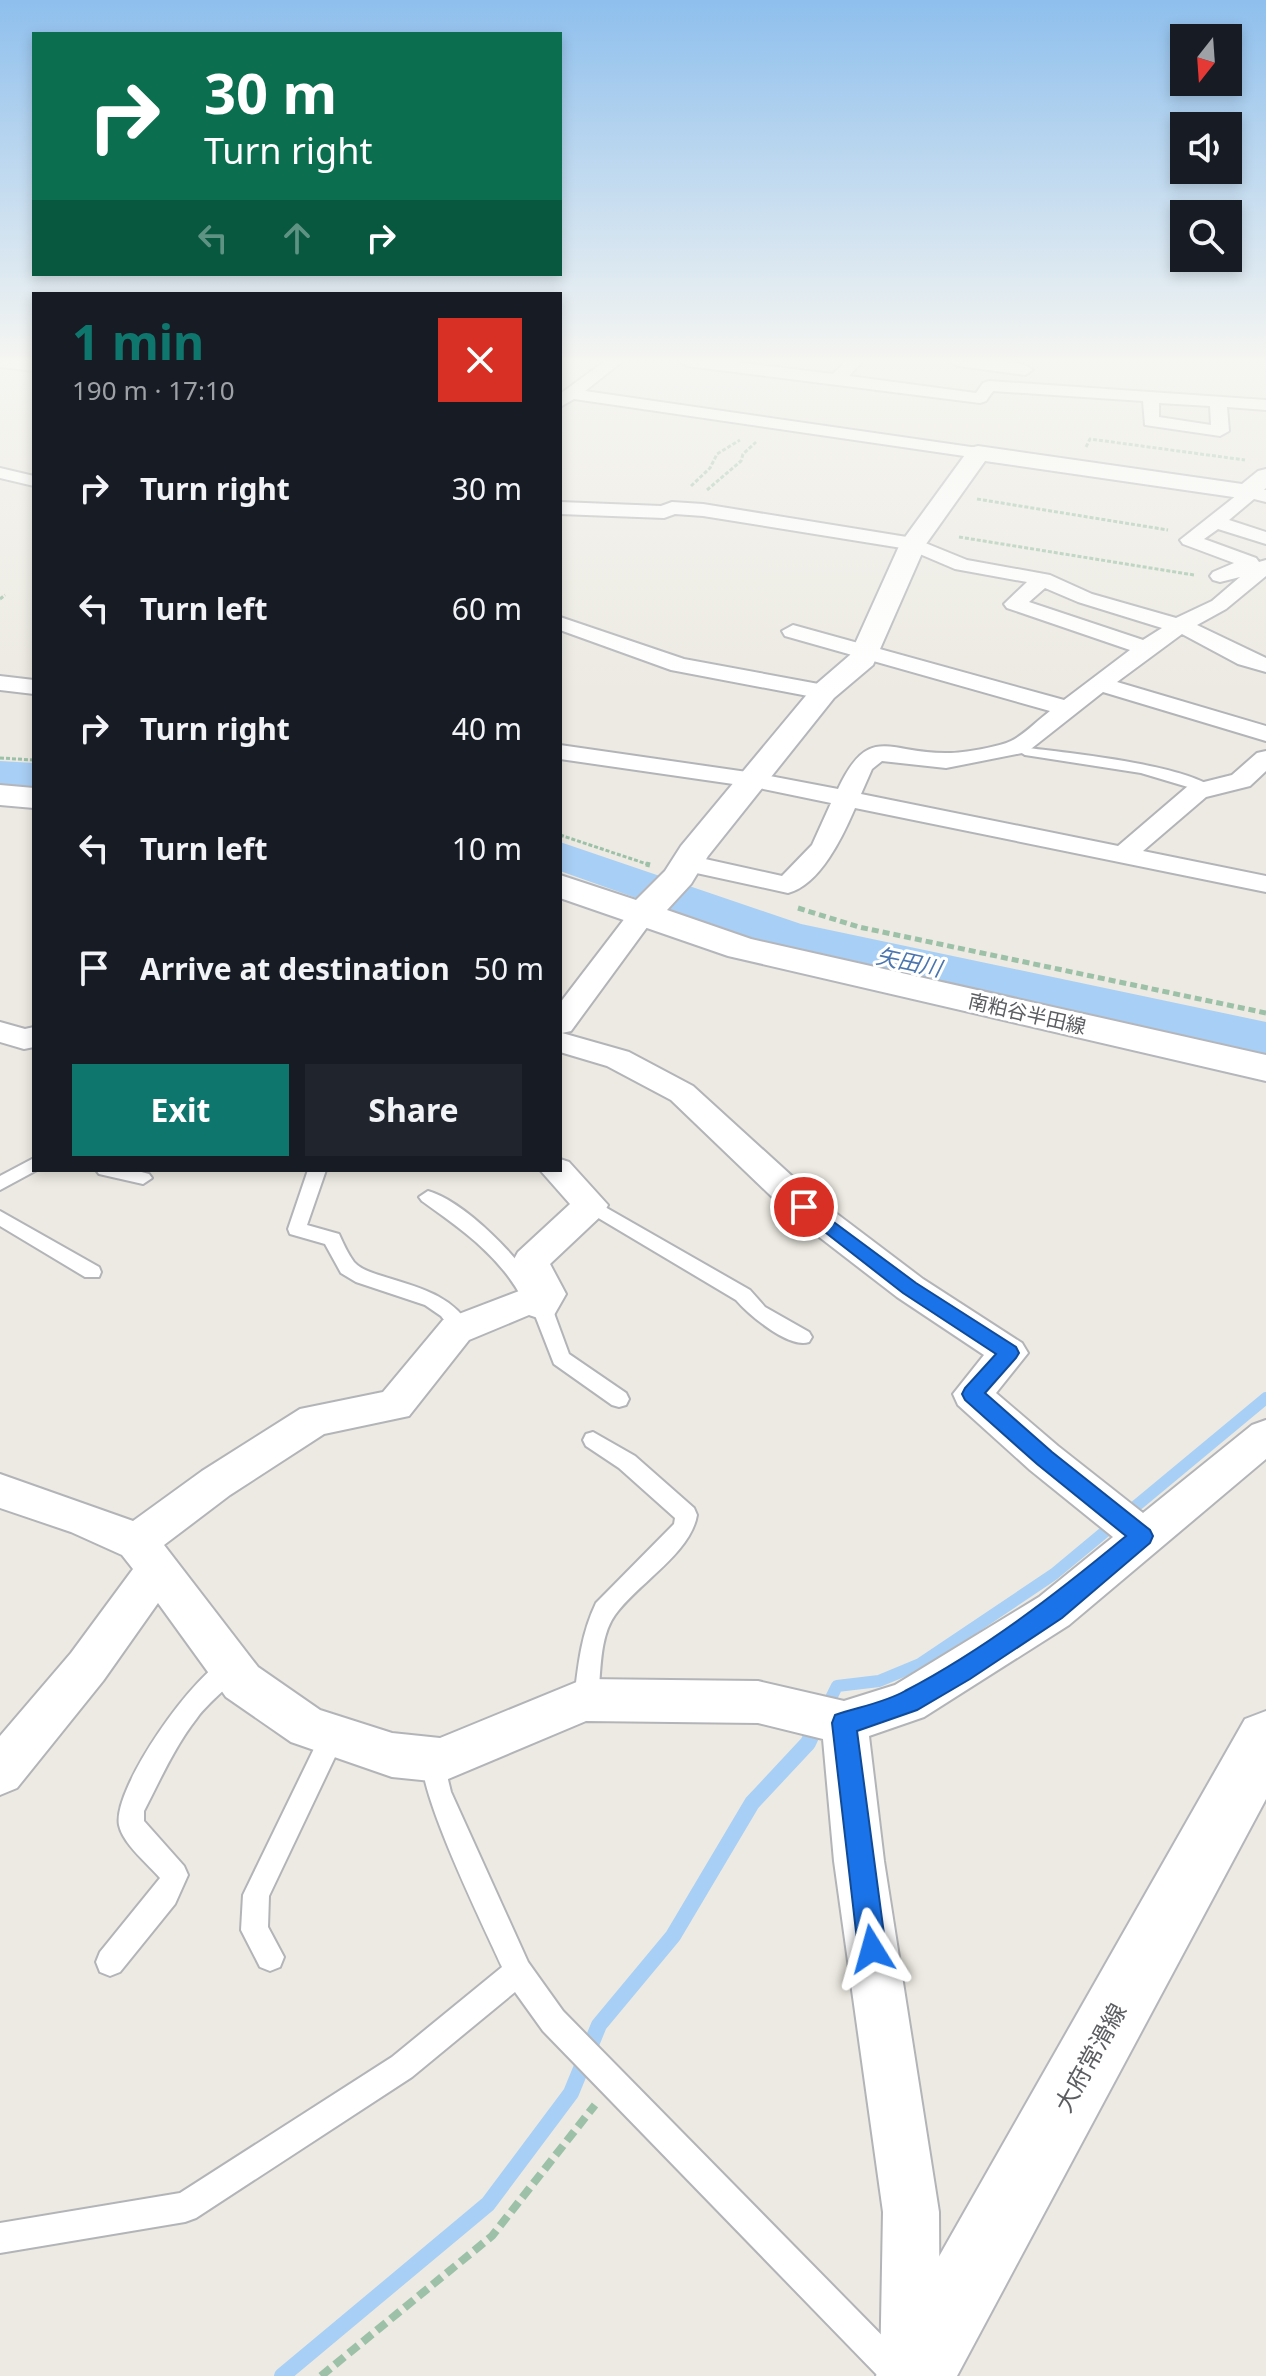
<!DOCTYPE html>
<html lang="en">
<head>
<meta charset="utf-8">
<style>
  :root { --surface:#171b24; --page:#20242c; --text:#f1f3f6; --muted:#9ea1a6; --accent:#0f766e }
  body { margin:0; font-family:"Noto Sans","Noto Sans JP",sans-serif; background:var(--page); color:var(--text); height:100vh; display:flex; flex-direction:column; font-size:30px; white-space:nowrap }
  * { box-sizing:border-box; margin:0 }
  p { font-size:26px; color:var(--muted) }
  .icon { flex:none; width:44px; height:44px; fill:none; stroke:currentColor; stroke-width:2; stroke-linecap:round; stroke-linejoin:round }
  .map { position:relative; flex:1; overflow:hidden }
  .drawer { position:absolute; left:32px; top:292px; width:530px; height:880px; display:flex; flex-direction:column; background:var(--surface); border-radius:0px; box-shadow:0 4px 12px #0003 }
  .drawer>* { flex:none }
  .banner { position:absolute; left:32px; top:32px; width:530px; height:244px; border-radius:0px; box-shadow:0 4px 12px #0003; background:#0b6e4f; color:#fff; overflow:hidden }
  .needle { width:52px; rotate:197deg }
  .fabs { position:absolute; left:1170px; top:24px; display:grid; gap:16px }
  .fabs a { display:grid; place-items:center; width:72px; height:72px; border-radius:0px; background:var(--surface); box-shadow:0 4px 12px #0003; font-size:40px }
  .pin { position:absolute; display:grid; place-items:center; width:68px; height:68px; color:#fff; margin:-34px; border:4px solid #fff; border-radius:50%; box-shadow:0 2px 8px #0007 }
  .me { position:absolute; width:88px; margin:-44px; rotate:352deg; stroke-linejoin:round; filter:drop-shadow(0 0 6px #0008) }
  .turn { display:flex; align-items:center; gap:28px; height:168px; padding:0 40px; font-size:36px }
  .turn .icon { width:104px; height:104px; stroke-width:2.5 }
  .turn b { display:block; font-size:56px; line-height:68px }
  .lanes { display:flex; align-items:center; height:76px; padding:0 40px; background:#0003; justify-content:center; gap:40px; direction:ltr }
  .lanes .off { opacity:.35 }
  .round { display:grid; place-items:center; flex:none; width:84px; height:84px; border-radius:0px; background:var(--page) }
  .overview { display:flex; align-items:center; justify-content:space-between; height:136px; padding:0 40px }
  h1 { font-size:48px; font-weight:700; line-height:60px; color:var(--accent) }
  .cta { display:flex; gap:16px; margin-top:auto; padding:16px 40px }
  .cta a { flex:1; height:92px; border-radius:0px; background:var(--accent); color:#fff; font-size:32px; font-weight:700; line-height:92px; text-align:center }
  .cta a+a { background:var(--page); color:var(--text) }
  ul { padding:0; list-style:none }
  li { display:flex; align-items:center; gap:24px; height:120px; padding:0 40px }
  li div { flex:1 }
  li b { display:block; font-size:30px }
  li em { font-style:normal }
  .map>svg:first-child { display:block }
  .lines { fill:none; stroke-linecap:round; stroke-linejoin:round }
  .stream-far1 { stroke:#a8cff5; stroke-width:12 }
  .stream { stroke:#a8cff5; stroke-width:16 }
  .river { fill:#a8cff5; fill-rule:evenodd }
  .lane-casing { stroke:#b3b4b8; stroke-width:4 }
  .street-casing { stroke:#b3b4b8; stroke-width:4 }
  .secondary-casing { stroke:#b4b6bb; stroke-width:4 }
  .path-far2 { stroke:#9cc1a8; stroke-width:3; stroke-dasharray:4 2; stroke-linecap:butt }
  .path-far1 { stroke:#9cc1a8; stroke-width:5; stroke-dasharray:7 4; stroke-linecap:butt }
  .path { stroke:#9cc1a8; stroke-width:8; stroke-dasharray:12 6; stroke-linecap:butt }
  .lane { fill:#fff; fill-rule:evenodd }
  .street { fill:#fff; fill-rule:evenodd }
  .secondary { fill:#fff; fill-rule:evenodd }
  .route { fill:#1a73e8; stroke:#114b97; stroke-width:2 }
  .labels { text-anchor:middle; stroke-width:6; stroke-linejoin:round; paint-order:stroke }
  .street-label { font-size:20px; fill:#5b5d61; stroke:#fff }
  .water-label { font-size:22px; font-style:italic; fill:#4b75ae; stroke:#fff }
  .near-street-label { font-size:24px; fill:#5b5d61; stroke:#fff }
</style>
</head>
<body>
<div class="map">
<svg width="1266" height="2376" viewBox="0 0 1266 2376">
  <rect width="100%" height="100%" fill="#eceae2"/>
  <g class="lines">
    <path class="stream-far1" d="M825,1710L837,1686L879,1681L920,1664L1054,1574L1266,1398
      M813,1732L817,1724"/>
    <path class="stream" d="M282,2376L488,2204L571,2093L599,2025L673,1936L752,1803L808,1743L814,1730"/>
    <path class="river" d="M0,761L34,763V789L0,787Z
      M560,842L801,924L1266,1022V1054L772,946L560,871Z"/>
    <defs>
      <path id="lane" d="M1018,743L1028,748C1070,753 1185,765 1215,789L1208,793L1141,773L1025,755L1012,747Z
        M34,1158V1170H37L0,1190V1176Z
        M96,1170H134L149,1174L152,1178L143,1184L99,1174Z
        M308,1170H326L307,1225L339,1234C343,1243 348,1254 354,1262C360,1269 372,1273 382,1276C416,1287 452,1294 471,1328L468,1333H454L441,1316L425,1305L356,1282L341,1273L325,1244L290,1234L288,1229Z
        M428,1191C464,1201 523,1260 539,1293L536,1298H522C499,1255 461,1229 422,1201L419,1197Z
        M591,1199L750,1290L765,1307L809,1332L812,1337L809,1342C789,1349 749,1315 736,1300L585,1210L582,1205Z
        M0,1211L99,1267L101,1272L99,1277H85L0,1226Z
        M541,1298L548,1300L551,1305L569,1354L626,1393L629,1399L626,1405L619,1407L612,1405L554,1364L531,1305L534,1300Z
        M593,1432L635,1456L694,1508L697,1515C691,1553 637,1584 615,1615C599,1637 601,1674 598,1700L595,1708L586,1711L577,1708L574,1700C578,1666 581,1634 596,1603L674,1524L675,1518L619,1468L586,1446L583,1440L586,1434Z
        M231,1656L239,1659L243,1667C236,1682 208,1702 197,1718C175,1746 160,1780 144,1811V1821L184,1866L188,1875L175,1904L120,1972L110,1976L100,1972L96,1962L100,1952L160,1878C148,1864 123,1844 119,1825C112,1789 195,1670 231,1656Z
        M333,1724L342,1728L345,1736L269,1896L268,1927L284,1957L280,1967L270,1971L260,1967L241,1930L243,1895L324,1728Z
        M432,1747L441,1751L451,1792L528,1962L563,2011L911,2365L916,2376H878L543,2031L515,1992L412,2077L196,2218L185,2222L0,2253V2223L180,2193L392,2057L502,1967C486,1931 411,1780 423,1751Z"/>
      <path id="street" d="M0,361H34V371L0,367Z
        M605,361H623L585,391L978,448L987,453L978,458L574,399L560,407V394Z
        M679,361H727L833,374L846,361H863L849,376L976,393L983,383L989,381L1266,400V410L1227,407L1229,431L1220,436L1145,425L1143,401L993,391L986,401L980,403L687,366ZM1159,403L1210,406L1211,425L1159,417Z
        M950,361C971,361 1018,357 1033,370L1025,375L958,366Z
        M0,468L34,476V486L0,478Z
        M1247,486L1266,490V502L1254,499L1229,520L1266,532V544L1218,529L1204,539L1256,558L1259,562L1266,560V576L1226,609L1197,625L1266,658V672L1238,664L1182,634L1117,682L1266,726V741L1103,692L1027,752L946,768L882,761L872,769L861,794L1118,846L1188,786L1232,775L1257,753L1266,751V771L1250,786L1206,797L1143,851L1266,876V892L855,808C843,836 820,885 788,893L678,869L674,863L678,857L687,855L782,876L812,845L831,803L754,787L560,759V745L754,773L838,789C869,723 888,753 945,753C958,754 999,747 1011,741C1025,734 1038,720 1050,711L785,636L782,631L793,625L1064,700L1130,650L1007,608L1004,604L1027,582L955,569L908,549L703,516L675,514L664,518L560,514V502L661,506L672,502L703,504L913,538L967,560L1050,575L1092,594L1176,618L1212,601L1240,577L1220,582L1213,580L1210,576L1213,572L1234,563L1183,544L1180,540L1237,495L1240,488ZM1045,588L1078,602L1162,628L1143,640L1029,602Z
        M560,617L684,659L824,685L832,687L835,692L832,697L824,699L671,670L560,630Z
        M0,676L34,680V694L0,690Z
        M642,907L652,909L656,915L571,1031L562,1033L629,1052L693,1086L816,1198L923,1279L1022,1343L1028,1353L996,1393L1058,1446L1143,1513L1252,1425L1266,1420V1459L1069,1625L924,1717L869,1736L884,1861L939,2212L940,2376H880L883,2212L834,1861L823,1739L758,1723L586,1721L441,1782L392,1777L291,1742L226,1697L158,1603L103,1681L17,1788L0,1795V1736L71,1653L133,1569L122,1555L71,1532L0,1508V1474L133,1521L202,1471L300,1409L383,1392L443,1320L527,1288L513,1261L518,1252L570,1204L540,1170H560V1159L569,1162L608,1205L603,1214L550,1264L566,1294L554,1315L541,1319L529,1315L469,1340L409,1416L324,1434L230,1495L164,1545L258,1667L320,1710L392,1733L440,1738L584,1679L758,1681L844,1701L895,1685L1039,1597L1113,1537L1030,1470L958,1405L953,1394L984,1355L897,1297L792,1216L671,1100L607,1066L560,1052V1003L632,909Z
        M0,1022L25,1029L34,1027V1047L24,1049L0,1042Z"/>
      <path id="secondary" d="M978,446L1242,484L1258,471L1266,469V488L1255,497L1247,499L985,461L926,544L873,665L834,698L708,856L691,884L667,910L751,939L1266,1055V1081L728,956L560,898V875L636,900L665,871L681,846L814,686L850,655L900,544L970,448Z
        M0,785L34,788V808L0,805Z
        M1266,1711V1799L957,2376H876L887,2348L1245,1719Z"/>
    </defs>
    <use href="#lane" class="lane-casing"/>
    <use href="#street" class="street-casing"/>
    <use href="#secondary" class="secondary-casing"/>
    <path class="path-far2" d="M1086,447L1090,439L1245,460
      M691,486L710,468L717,454L740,440
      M707,490L741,461L743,454L756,442
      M977,499L1168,530
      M959,537L1194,575
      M0,599L5,595
      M0,758L34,760
      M560,835L650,865"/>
    <path class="path-far1" d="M646,864L650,865
      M798,908L859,927L1266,1013"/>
    <path class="path" d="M321,2376L492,2236L595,2105"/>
    <use href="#lane" class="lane"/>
    <use href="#street" class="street"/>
    <use href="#secondary" class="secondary"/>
  </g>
  <linearGradient id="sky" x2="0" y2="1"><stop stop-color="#8ebfed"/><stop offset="0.52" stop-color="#f6f6f2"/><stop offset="1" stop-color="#f6f6f2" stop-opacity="0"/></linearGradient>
  <rect width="1266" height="694" fill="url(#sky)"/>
  <path class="route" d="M804,1200L916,1283L1016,1347L1019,1353L1016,1358L985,1393L1052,1452L1150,1530L1153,1536L1150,1543L1062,1618L970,1679L917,1710L857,1731L886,1949L882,1958L872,1962L862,1958L858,1949L832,1723L835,1715C858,1707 884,1703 905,1691C985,1649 1056,1594 1126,1536L1037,1464L965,1400L962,1394L965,1388L996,1354L903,1293L798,1211L795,1207Z"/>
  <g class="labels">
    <g class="street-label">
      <text transform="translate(1027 1014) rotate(13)" y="7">南粕谷半田線</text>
    </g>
    <g class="water-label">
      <text transform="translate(909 962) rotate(12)" y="8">矢田川</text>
    </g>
    <g class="near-street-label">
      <text transform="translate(1091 2058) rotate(-61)" y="8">大府常滑線</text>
    </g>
  </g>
</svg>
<div class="fabs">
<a><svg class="needle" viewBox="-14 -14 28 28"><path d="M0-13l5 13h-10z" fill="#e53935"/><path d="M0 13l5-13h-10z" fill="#9ea1a6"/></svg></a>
<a><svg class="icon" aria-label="sound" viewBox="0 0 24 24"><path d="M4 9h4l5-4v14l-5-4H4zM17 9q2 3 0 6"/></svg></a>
<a><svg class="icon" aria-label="search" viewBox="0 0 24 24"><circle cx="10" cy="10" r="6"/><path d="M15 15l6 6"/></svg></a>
</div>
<div class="pin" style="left:804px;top:1207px;background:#d93025"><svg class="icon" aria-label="arrive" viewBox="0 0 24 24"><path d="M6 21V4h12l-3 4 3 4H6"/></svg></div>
<svg class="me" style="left:872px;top:1949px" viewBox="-20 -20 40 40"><path d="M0-17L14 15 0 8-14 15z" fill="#1a73e8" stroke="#fff" stroke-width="4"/></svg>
<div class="banner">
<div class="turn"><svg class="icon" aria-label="right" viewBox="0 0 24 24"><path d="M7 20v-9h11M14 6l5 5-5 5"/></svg><div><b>30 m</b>Turn right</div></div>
<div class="lanes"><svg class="icon off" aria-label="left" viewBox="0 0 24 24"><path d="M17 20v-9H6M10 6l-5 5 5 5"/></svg><svg class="icon off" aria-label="ahead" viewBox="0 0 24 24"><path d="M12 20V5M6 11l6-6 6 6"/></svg><svg class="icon" aria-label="right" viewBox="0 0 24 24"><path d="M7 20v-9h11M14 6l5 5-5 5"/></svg></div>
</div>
<section class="drawer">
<div class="overview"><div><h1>1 min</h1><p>190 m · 17:10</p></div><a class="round" style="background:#d93025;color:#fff"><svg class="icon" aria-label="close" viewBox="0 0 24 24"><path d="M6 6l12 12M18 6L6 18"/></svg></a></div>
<ul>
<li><svg class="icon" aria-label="right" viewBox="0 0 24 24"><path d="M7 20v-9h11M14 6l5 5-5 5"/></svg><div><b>Turn right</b></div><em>30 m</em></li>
<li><svg class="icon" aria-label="left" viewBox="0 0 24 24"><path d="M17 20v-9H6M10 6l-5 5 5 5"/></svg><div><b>Turn left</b></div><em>60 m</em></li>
<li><svg class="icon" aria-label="right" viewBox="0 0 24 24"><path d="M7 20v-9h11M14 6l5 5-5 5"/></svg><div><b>Turn right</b></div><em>40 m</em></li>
<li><svg class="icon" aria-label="left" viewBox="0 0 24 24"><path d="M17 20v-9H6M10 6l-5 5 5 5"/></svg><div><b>Turn left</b></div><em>10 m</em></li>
<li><svg class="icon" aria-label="arrive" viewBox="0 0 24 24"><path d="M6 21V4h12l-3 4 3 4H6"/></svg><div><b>Arrive at destination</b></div><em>50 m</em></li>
</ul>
<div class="cta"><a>Exit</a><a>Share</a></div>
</section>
</div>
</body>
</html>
